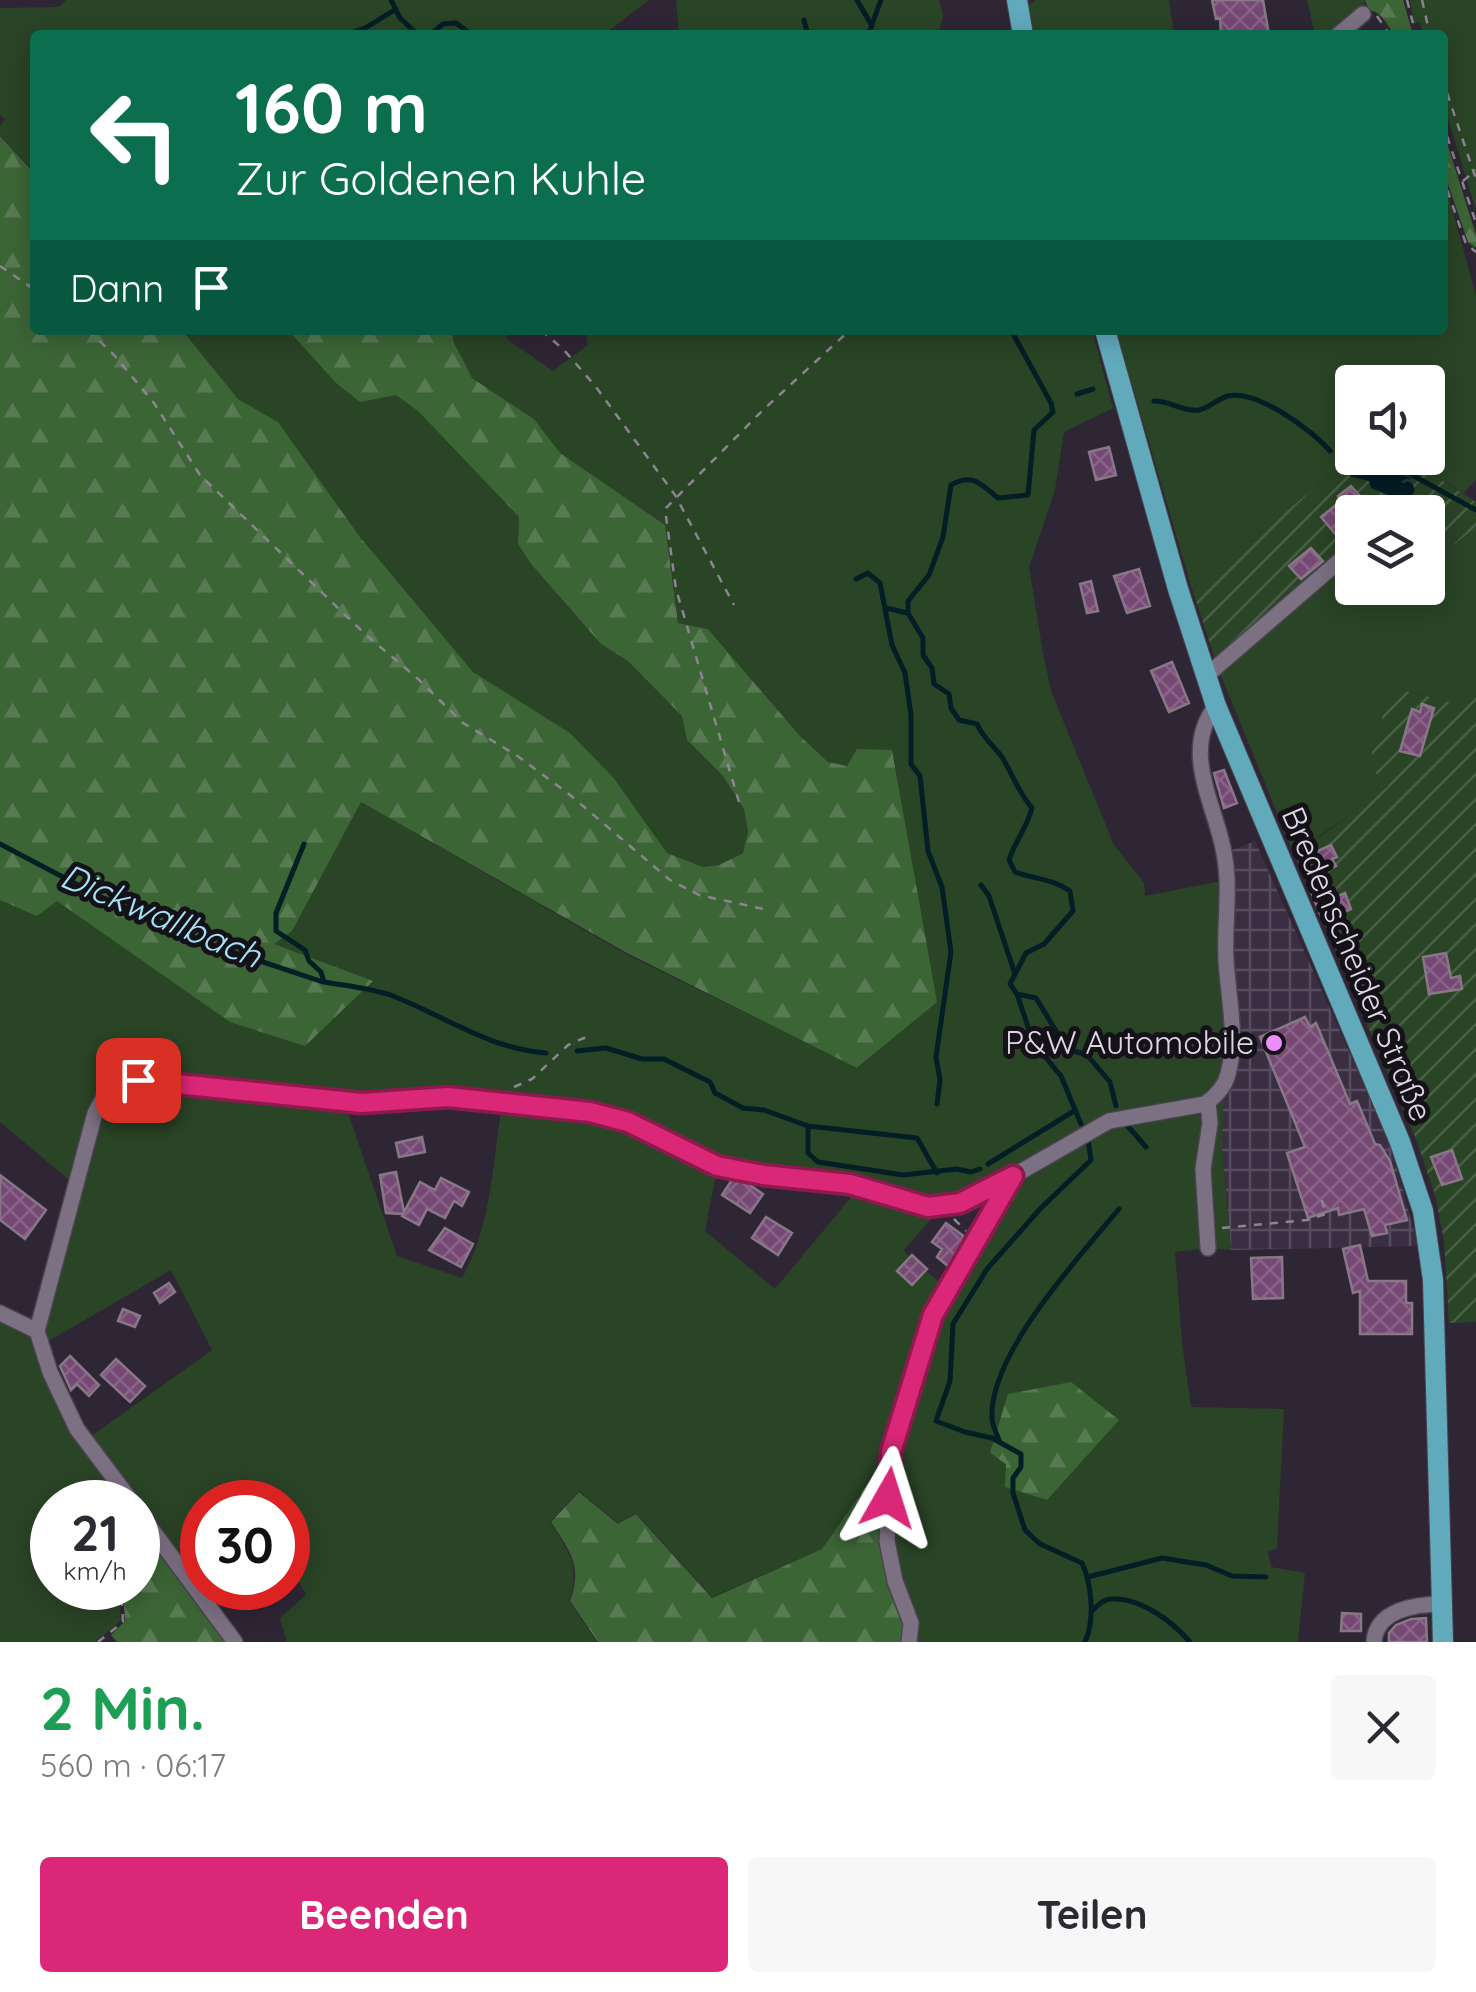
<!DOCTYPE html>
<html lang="de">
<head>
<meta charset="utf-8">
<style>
  :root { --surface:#fff; --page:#f7f7f7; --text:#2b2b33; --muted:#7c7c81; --accent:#db2777 }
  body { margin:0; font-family:Quicksand,sans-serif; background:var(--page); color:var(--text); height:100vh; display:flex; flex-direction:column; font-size:38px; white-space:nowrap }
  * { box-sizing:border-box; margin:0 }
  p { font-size:32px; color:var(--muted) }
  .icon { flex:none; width:55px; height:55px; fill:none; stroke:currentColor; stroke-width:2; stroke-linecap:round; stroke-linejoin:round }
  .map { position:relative; height:1642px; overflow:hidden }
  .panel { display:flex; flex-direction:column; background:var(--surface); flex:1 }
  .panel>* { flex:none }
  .guide { position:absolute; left:30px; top:30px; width:1418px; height:305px; border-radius:10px; box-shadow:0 5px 25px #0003; background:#0b6e4f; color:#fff; overflow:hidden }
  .buttons { position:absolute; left:1335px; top:365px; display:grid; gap:20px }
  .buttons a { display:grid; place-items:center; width:110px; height:110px; border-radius:10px; background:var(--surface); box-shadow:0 5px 25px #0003; font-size:50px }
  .speed { position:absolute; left:30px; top:1480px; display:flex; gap:20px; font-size:50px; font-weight:700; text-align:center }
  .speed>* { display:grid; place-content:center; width:130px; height:130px; border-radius:50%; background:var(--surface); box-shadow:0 5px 25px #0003; line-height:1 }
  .speed small { font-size:25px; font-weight:400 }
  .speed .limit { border:15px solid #d22; background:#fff; color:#111 }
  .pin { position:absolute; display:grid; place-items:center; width:85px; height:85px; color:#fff; margin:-42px; border-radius:20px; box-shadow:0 5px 15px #0006 }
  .me { position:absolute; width:110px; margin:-55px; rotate:6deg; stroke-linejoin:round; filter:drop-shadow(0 0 8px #0008) }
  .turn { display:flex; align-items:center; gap:35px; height:210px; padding:0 40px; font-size:45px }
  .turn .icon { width:130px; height:130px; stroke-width:2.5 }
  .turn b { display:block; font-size:70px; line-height:85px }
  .then { display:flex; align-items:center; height:95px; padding:0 40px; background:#0003; gap:20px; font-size:38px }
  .round { display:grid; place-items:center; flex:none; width:105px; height:105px; border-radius:10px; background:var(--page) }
  .headline { display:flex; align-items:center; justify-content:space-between; height:170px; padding:0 40px }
  h1 { font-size:60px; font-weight:700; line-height:75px; color:#1e9e55 }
  .primary-button { display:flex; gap:20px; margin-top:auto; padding:20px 40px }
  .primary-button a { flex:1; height:115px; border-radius:10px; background:var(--accent); color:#fff; font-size:40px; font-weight:700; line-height:115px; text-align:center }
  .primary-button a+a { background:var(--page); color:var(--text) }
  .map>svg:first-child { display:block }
  .industrial { fill:url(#industrial-grid) }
  .green { fill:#2a4426 }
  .forest { fill:url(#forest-firs) }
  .garden { fill:url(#garden-furrows) }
  .water { fill:url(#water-ripples) }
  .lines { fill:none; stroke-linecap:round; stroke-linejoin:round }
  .stream { stroke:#031e25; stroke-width:5 }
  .building { fill:url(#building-cross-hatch); stroke:#887786; stroke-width:2.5 }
  .minor-casing { stroke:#4b434f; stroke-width:18 }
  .major-casing { stroke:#4b434f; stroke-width:22 }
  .path { stroke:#8c8491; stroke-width:2.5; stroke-dasharray:8 8; stroke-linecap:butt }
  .minor { stroke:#7c7183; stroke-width:15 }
  .major { stroke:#61aabb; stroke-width:20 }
  .route-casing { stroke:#8e194d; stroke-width:25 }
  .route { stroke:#db2777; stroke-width:18 }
  .poi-dot { fill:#ed8cfa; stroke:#151118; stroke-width:4 }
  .labels { text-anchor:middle; stroke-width:10; stroke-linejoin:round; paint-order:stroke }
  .street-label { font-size:32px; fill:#ded8e2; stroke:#151118 }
  .poi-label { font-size:32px; fill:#ded8e2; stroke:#151118; text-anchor:end }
  .water-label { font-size:35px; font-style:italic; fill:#a3e5f7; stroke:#151118 }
</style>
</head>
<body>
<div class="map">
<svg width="1476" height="1642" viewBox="0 0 1476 1642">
  <defs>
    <pattern id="industrial-grid" width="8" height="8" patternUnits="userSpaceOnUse" patternTransform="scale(2.5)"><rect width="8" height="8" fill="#3b2e43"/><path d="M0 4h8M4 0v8" fill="none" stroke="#574c5e"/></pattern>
    <pattern id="forest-firs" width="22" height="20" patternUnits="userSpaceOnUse" patternTransform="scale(2.5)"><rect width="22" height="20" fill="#3c6536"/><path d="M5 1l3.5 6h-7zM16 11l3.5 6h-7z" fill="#587a53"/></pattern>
    <pattern id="garden-furrows" width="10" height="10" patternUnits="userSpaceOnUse" patternTransform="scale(2.5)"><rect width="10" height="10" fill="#2a4426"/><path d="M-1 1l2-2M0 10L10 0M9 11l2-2" fill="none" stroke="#485e45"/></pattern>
    <pattern id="water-ripples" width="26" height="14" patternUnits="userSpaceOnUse" patternTransform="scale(2.5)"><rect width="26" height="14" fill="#031e25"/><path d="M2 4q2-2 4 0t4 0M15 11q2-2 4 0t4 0" fill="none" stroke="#273e44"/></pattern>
    <pattern id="building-cross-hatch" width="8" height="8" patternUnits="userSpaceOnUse" patternTransform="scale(2.5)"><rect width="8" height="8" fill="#764874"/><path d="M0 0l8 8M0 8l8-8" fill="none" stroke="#896288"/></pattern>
  </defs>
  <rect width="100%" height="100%" fill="#2f2635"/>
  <path class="industrial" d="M1255,841L1390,1143L1418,1246L1231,1250L1222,1147V1078L1229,1014L1230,851Z"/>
  <path class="green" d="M66,0H649L603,35H35V173L0,135V126L5,119L0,115V8L59,7Z
    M676,0H939L943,16L938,35H679Z
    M1036,0H1169L1174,35H1035L1028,6Z
    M1307,0H1364L1365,3L1327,35H1315Z
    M1410,0H1476V211L1443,102L1442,35H1423L1420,22L1414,24Z
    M1448,193L1476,296V480L1463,493L1408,458H1428V382H1352V457L1192,589L1116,330H1442V198Z
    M182,330H288L335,382L397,395L418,411L519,517L518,544L531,564L601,644L628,661L682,716L687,740L723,776L744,809L748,832L744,852L719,865L703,867L667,853L613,777L570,733L473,673L360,537L278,422L238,399Z
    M452,330H505L507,339L553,371L588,345L585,330H1092L1113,408L1064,432L1055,490L1029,567L1043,653L1051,691L1114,845L1144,883L1145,896L1221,881L1225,1014L1219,1046L1225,1054L1222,1147L1231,1250L1208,1248L1175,1252L1182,1343L1191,1407L1284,1409L1277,1548L1268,1552L1271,1567L1305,1573L1298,1642H911L913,1631L896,1578L889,1541L893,1451L935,1315L965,1260L1024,1174L963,1205L939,1210L903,1251L947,1289L931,1316L890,1452L822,1549L712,1597L636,1513L619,1524L579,1491L550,1522C569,1553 581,1564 569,1601L597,1642H287L280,1618L306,1595L288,1565V1502H202V1557L185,1572L138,1508V1502H134L87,1439L212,1350L171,1270L45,1343L42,1339L96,1124C105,1102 111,1094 133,1084L345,1104L397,1256L462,1278C492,1225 492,1165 502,1106C547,1110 599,1110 641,1129C667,1141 689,1161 717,1169L705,1231L775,1289L858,1189L925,1205L890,1192L738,1167L703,1159L637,1123L587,1111L450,1091L376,1101L158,1077L117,1079C86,1105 82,1146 74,1184L0,1122V794L39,826L69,830L127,868L157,871L190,895L290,933L361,802L628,955L858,1068L935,1003L894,759L854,781L856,753L847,766L828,762L800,736L708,629L678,623L665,525L559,453L534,419L472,378L452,341Z
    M1476,527V678L1451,702L1392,687L1369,766L1390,786L1294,854L1219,671L1346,561L1352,570V588H1367L1381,604L1402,588H1428V567Z
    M0,1316L37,1340L113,1482L112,1502H52V1588H119L121,1621L95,1642H0Z"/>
  <path class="forest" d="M1365,0H1403L1413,35H1394C1387,24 1382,12 1369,10Z
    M1443,130L1476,235V248L1468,242L1443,170Z
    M0,136L35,174V330H182L238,399L278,422L360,537L473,672L570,733L613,777L667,853L703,867L719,865L743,853L748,832L744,809L723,776L687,740L682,716L628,661L601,644L531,564L518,544L519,517L418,411L396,395L360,402L335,382L288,330H452L453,341L472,378L534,419L560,453L665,525L678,623L708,629L800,736L828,762L847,766L857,749L892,750L937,1002L857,1068L627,953L361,802L292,931L274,944L373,981L305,1046L230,1022L57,901L37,916L0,900Z
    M1071,1382L1119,1420L1047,1500L1005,1487L1006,1464L990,1453L1008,1394Z
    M889,1453L884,1541L909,1642H598L570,1601C583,1565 570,1552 551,1522L579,1492L618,1524L636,1514L712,1598L822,1549Z
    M138,1513L234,1642H117L111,1635L125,1621L123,1588H138Z"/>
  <path class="garden" d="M1352,457L1408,458L1476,502V527L1428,566V512H1352V570L1346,561L1219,671L1192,589Z
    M1476,678V1322L1449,1323L1444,1241L1435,1195L1415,1137L1295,855L1389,786L1368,766L1391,687L1450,702Z"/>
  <path class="water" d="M1379,463L1410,478L1415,490L1411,497H1393L1371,488L1369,481L1349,476L1360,467Z"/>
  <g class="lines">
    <path class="stream" d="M391,0L400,18L418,35
      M857,0L872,26
      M804,20L808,35
      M347,35L367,27L396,9
      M430,35L443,24L456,23L472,35
      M868,35L881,0
      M1011,330L1051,403L1053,412L1034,430L1028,495L998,498C982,485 972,472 951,485L943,537L929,575L908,601V613L923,638V655L932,668L934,684L949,694L951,708L959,720L977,724C983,738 993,745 1002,757C1013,775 1018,792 1032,808C1027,828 1015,841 1009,860L1015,872C1035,879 1053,879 1070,891L1073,911L1044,944L1026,953L1010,984L1017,994L1033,1042L1061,1076L1081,1124
      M1077,394L1093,389
      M1154,401C1171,401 1183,412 1199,410C1209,408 1217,399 1228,396C1256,389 1312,430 1330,451
      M1381,458L1476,510
      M1348,467L1372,458
      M856,579L868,573L880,583L892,645L905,673L911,715V764L920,776L928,851L942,887L951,952L936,1057L940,1080L937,1104
      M886,608L907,613
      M0,844L99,896L209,944L323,982
      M304,844L276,913V931L305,950L309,961L321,972L324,982C347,986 371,988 393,996C444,1016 490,1049 546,1053
      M981,885L989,896L1015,974
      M1017,994L1036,998L1067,1049L1087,1055L1110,1082L1116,1106
      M577,1051L606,1048L642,1059H664L710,1082L715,1093L743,1108L764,1110L808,1126V1153L818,1162L903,1175L957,1169L971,1172L980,1169
      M1125,1123L1146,1147
      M808,1126L917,1138L937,1173
      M988,1164L1074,1111
      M999,1440C997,1434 992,1425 992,1418C989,1354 1079,1257 1119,1209
      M1088,1577L1162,1558L1206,1565L1232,1576L1266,1577
      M1091,1612C1097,1606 1103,1599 1112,1599C1140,1597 1173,1622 1190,1642
      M1085,1642C1095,1620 1092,1585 1082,1563L1040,1544L1025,1530L1013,1493V1478L1021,1467V1454L992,1438L965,1432L936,1421L950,1381L953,1324L987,1269L1040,1209L1091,1160L1088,1140"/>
  </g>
  <path class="building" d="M1212,0H1263L1269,35H1221L1220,18L1216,19Z
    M1109,447L1116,475L1096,480L1089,452Z
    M1351,486L1359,495L1352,501L1362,512H1352V539L1343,543L1321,517L1342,500L1338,496Z
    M1311,548L1323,561L1301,579L1289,566Z
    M1139,569L1150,606L1127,613L1114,576Z
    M1091,581L1098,611L1087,613L1080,584Z
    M1172,662L1189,703L1169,712L1151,671Z
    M1422,704L1434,708L1420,756L1400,751L1412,709L1420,712Z
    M1224,770L1237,803L1224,808L1214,773Z
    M1331,845L1337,857L1332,859L1336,866L1320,873L1311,854Z
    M1331,884L1336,897L1345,893L1351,909L1323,921L1311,892Z
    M1446,953L1451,978L1460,976L1462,989L1429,994L1423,957Z
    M1305,1017L1310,1027L1316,1023L1350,1104L1357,1101L1375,1144L1380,1145L1390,1161L1407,1220L1385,1225L1387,1233L1372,1236L1364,1209L1339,1215L1338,1208L1308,1218L1287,1153L1305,1147L1260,1037Z
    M422,1137L425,1152L399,1157L396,1143Z
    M1452,1150L1462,1179L1442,1185L1431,1157Z
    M396,1172L404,1212L420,1182L435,1190L441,1178L469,1192L462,1206L454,1201L445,1218L427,1209L419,1225L402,1216L403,1214L386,1213L380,1175Z
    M0,1175L46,1210L25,1239L0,1220Z
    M732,1180L747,1183L763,1194L750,1213L722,1195Z
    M766,1217L792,1233L778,1255L752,1238Z
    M946,1223L965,1237L948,1266L937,1257L942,1249L932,1242Z
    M445,1228L473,1244L461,1267L429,1250Z
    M1360,1245L1368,1281H1406V1303H1412V1334H1360V1291L1353,1293L1343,1249Z
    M912,1255L927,1269L912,1285L897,1271Z
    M1282,1257L1283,1298L1253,1299L1251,1258Z
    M169,1283L175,1292L160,1303L154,1293Z
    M123,1309L140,1316L135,1327L118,1321Z
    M70,1356L99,1385L89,1396L77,1384L71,1390L60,1366Z
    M116,1359L145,1386L130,1402L101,1375Z
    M1342,1613L1361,1614V1631H1341Z
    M1426,1618L1427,1642H1389V1633L1396,1625L1411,1619Z"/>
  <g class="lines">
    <defs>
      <path id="minor" d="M1338,35L1363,14
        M1206,676L1352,550
        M1208,1102L1210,1123L1203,1169L1208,1248
        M0,1313L37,1331L50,1372L77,1429L132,1502
        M37,1331L95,1113L106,1093L131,1081L362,1103L448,1097L590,1113L628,1122L717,1166L763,1175L850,1184L938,1207L960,1203L996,1186L1109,1121L1205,1104C1216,1096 1225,1087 1228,1074C1238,1038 1228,996 1226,960C1224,925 1231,887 1224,853C1216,806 1180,751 1216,706
        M138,1511L235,1642
        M909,1642L911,1623L895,1581L887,1541L891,1452L933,1315L1012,1178
        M1374,1642C1376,1610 1415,1604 1443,1604"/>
      <path id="major" d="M1017,0L1023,35
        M1105,330L1178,589L1216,706L1400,1142L1423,1211L1433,1280L1443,1642"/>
    </defs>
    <use href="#minor" class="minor-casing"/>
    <use href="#major" class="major-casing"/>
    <path class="path" d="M1407,0L1416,35
      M1422,0L1430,35
      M1377,16L1390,35
      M1442,78L1476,179
      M1442,121L1476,223
      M1442,175L1466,244L1476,252
      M1463,181L1476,170
      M0,266L35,290
      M88,330L114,355L154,403L200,475L366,635L416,677L463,723L516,755L570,795L670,880L699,895L768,910
      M541,330L564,350L596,387L675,495L734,605
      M739,802L676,589L665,509L763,410L850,330
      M514,1087L532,1079L568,1045L591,1035
      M954,1219L966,1231
      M1222,1228L1307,1220L1326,1214L1320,1195L1318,1196
      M98,1642L123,1622L121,1588"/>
    <use href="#minor" class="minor"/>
    <use href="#major" class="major"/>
  </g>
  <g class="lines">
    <defs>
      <path id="route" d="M138,1080L362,1103L448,1097L590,1112L628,1122L717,1166L763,1175L850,1184L928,1207L960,1203L1013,1176L933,1315L891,1452L888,1498"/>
    </defs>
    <use href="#route" class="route-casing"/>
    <use href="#route" class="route"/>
  </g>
  <circle class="poi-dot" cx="1274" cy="1043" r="10"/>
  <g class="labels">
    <g class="street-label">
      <text transform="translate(1357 964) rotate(67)" y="11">Bredenscheider Straße</text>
    </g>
    <g class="poi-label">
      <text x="1254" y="1054">P&amp;W Automobile</text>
    </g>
    <g class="water-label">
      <text transform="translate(161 916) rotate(23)" y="12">Dickwallbach</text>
    </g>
  </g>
</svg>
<div class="buttons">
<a><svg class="icon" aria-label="sound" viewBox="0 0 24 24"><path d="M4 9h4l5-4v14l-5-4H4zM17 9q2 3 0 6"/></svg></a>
<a><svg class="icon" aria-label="layers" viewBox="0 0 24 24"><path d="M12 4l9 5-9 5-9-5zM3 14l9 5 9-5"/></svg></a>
</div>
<div class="speed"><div>21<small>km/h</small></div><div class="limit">30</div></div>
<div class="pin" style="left:138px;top:1080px;background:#d93025"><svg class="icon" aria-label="arrive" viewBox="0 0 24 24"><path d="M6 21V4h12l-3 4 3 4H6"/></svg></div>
<svg class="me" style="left:888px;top:1498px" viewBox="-20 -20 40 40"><path d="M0-17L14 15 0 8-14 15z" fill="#db2777" stroke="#fff" stroke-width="4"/></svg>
<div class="guide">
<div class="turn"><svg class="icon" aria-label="left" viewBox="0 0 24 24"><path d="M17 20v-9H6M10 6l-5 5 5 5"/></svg><div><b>160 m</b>Zur Goldenen Kuhle</div></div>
<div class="then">Dann<svg class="icon" aria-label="arrive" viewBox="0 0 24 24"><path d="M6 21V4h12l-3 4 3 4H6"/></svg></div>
</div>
</div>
<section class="panel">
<div class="headline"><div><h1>2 Min.</h1><p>560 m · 06:17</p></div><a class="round"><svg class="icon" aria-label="close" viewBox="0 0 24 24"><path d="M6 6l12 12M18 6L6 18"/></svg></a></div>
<div class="primary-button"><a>Beenden</a><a>Teilen</a></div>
</section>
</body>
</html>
